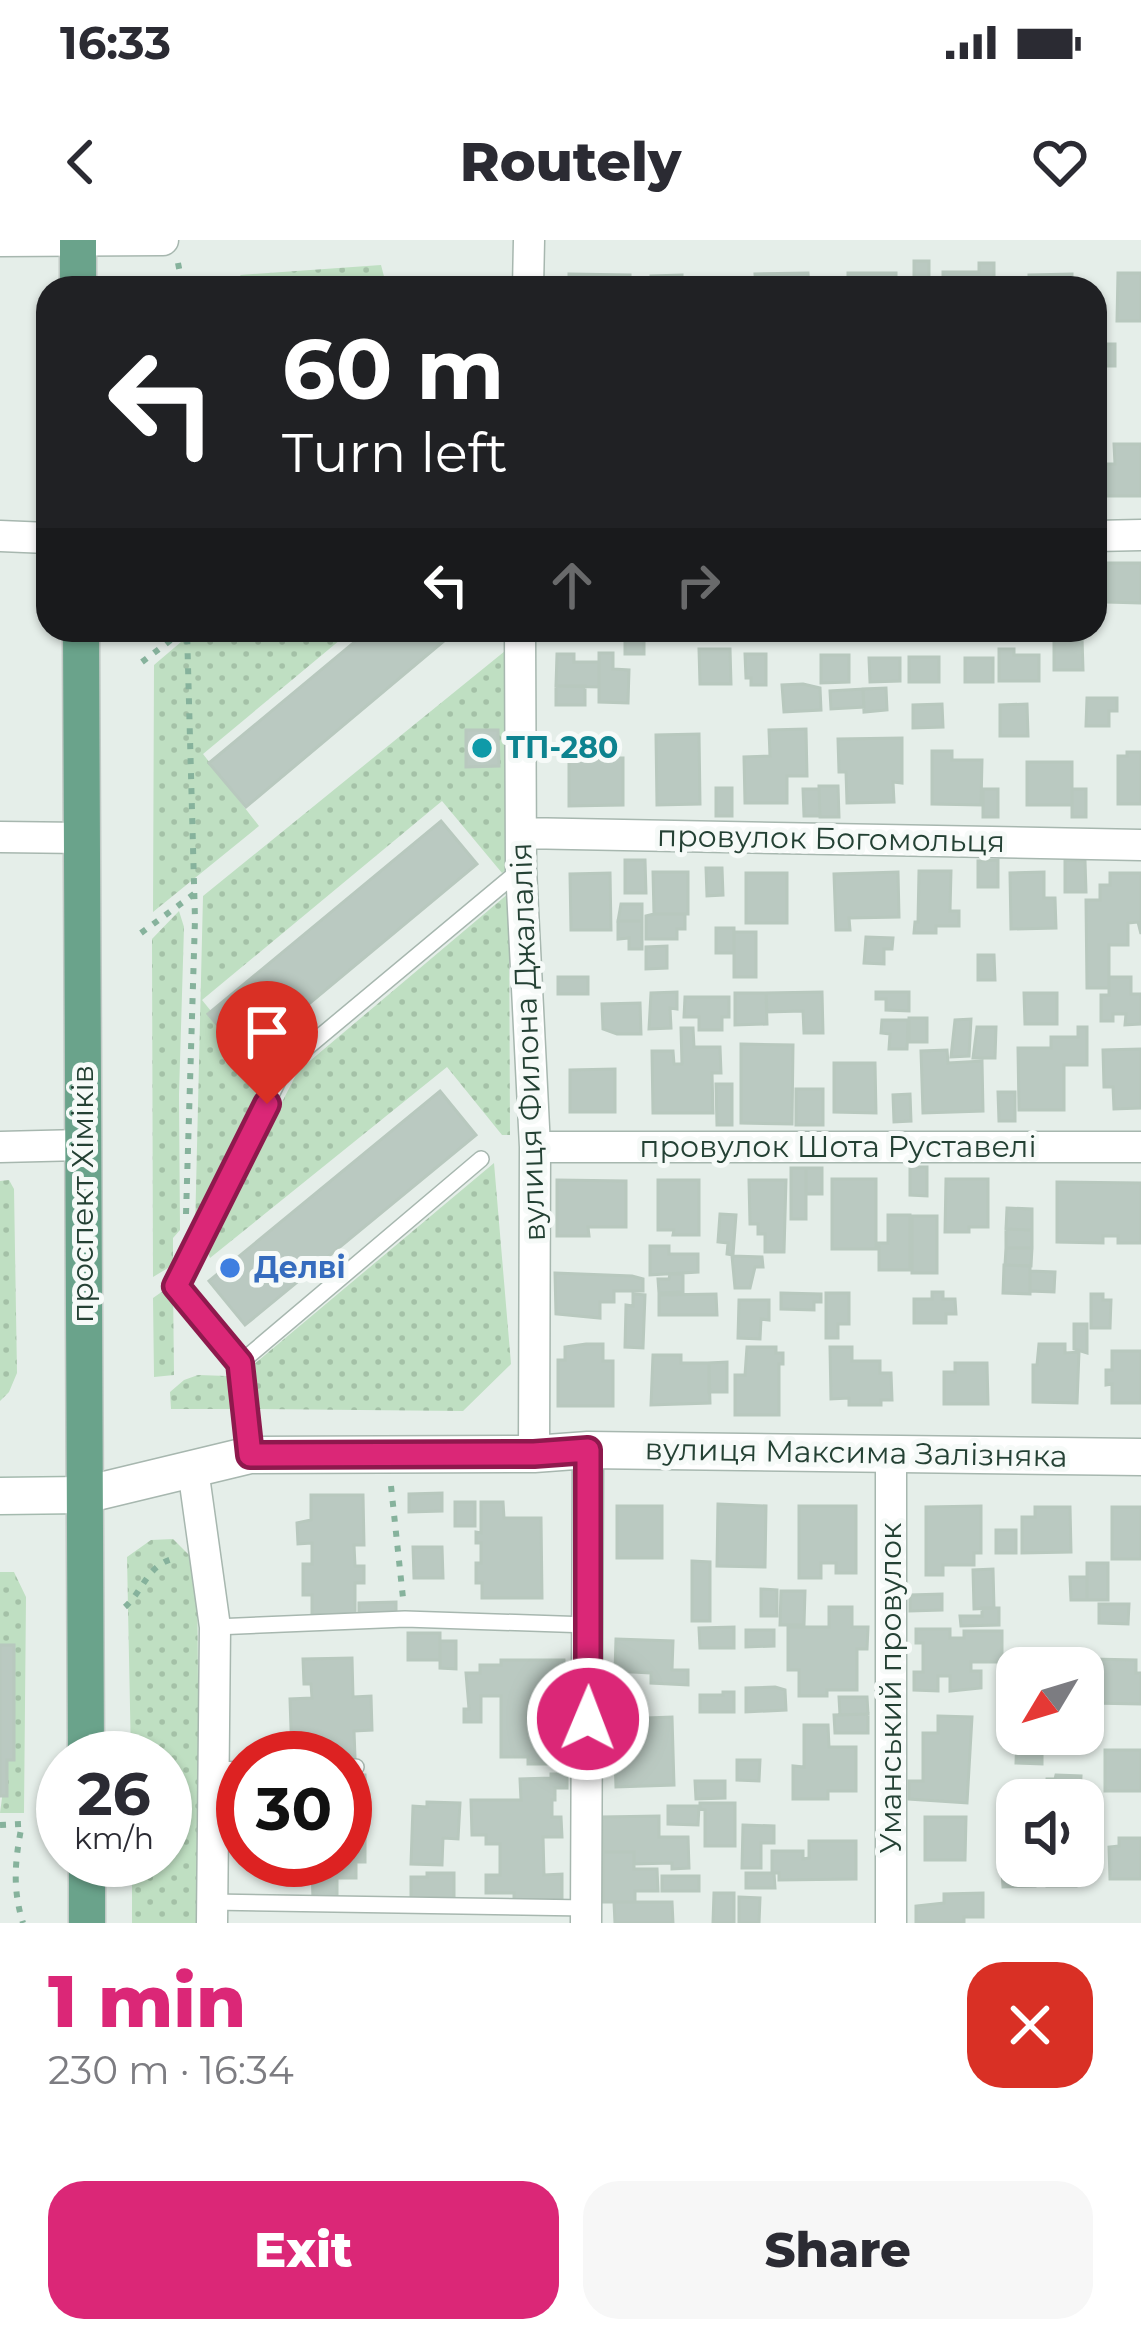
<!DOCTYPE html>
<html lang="en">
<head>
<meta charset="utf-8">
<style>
  :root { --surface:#fff; --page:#f7f7f7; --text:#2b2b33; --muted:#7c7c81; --accent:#db2777 }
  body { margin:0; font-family:Montserrat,sans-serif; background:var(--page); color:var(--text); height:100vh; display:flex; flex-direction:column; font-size:45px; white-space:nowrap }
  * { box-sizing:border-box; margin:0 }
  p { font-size:39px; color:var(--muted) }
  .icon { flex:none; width:66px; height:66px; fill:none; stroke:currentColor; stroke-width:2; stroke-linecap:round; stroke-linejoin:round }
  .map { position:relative; height:1683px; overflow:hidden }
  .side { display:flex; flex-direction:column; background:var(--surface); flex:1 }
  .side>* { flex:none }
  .banner { position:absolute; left:36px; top:36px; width:1071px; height:366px; border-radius:36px; box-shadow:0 3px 9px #0004; background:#202124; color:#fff; overflow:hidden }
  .needle { width:78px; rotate:232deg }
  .controls { position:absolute; left:996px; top:1407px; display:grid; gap:24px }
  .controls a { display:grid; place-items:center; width:108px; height:108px; border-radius:24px; background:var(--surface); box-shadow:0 3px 9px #0004; font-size:60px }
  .speed { position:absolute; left:36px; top:1491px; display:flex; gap:24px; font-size:60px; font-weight:700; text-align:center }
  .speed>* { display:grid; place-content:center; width:156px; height:156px; border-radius:50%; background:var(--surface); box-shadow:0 3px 9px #0004; line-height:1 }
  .speed small { font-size:30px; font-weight:400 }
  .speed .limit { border:18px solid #d22; background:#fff; color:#111 }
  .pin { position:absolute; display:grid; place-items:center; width:102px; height:102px; color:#fff; margin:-123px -51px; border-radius:50% 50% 50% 0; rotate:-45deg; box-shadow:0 0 12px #0007 }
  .pin .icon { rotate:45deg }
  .me { position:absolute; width:132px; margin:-66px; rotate:1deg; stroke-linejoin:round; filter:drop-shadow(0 0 9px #0008) }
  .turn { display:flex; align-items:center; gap:42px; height:252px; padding:0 48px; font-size:54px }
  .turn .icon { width:156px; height:156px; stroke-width:2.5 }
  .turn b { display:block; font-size:84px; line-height:102px }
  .lanes { display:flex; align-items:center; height:114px; padding:0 48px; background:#0003; justify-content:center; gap:60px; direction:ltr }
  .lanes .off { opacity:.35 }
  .round { display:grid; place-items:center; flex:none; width:126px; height:126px; border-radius:36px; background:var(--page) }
  .summary { display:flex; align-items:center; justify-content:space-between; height:204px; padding:0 48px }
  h1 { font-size:72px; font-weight:800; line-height:90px; color:var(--accent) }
  .primary-button { display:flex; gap:24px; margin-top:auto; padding:24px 48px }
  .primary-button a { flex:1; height:138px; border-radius:36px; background:var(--accent); color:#fff; font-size:48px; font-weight:800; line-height:138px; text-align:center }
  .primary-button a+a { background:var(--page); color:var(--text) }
  .status { display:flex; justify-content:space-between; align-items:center; height:84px; padding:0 60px; background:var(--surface); direction:ltr }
  .status svg { height:33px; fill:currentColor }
  header { display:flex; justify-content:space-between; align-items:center; height:156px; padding:0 48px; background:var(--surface); font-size:54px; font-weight:800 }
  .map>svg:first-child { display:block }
  .grass { fill:url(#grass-dots) }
  .building { fill:#bac9c1; stroke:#b8c8be; stroke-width:3 }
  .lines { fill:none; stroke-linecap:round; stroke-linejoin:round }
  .service-casing { stroke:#a7b7af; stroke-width:18 }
  .minor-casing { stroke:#a7b7af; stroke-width:33 }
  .tertiary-casing { stroke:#a7b7af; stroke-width:39 }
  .secondary-casing { stroke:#a4baae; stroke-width:39 }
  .primary-casing { stroke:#c2cac6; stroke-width:39 }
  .path { stroke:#86b29c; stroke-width:6; stroke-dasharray:6 9; stroke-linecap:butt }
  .service { stroke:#fff; stroke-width:15 }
  .minor { stroke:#fff; stroke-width:30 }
  .tertiary { stroke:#fff; stroke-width:36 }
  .secondary { stroke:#fff; stroke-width:36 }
  .primary { stroke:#6aa38b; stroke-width:36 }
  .route-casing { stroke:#8e194d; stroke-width:30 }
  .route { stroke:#db2777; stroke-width:21 }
  .culture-dot { fill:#0f9aa8; stroke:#f6faf8; stroke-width:4.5 }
  .shop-dot { fill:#3f7fe0; stroke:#f6faf8; stroke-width:4.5 }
  .labels { text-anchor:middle; stroke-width:10; stroke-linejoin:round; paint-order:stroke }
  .culture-label { font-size:30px; font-weight:bold; fill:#0d838f; stroke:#f6faf8; text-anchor:start }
  .street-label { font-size:30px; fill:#244134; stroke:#f6faf8 }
  .shop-label { font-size:30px; font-weight:bold; fill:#366cbe; stroke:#f6faf8; text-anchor:start }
</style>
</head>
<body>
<div class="status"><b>16:33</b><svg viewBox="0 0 49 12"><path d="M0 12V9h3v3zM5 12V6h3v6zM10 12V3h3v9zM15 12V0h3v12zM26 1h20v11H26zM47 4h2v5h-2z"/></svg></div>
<header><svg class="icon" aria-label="back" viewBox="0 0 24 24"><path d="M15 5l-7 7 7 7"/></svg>Routely<svg class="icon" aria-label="heart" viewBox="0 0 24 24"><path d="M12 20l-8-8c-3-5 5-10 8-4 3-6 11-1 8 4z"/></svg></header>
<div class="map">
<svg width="1141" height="1683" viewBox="0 0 1141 1683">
  <defs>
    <pattern id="grass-dots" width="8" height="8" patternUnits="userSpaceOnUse" patternTransform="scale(3)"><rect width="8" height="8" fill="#bfdfc2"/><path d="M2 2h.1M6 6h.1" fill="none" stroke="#a4c1a7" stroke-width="1.8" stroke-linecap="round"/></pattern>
  </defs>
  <rect width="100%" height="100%" fill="#e5eee9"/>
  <path class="grass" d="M381,25L387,48H248L240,35Z
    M195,390H352L203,514L259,586L153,672L154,425Z
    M505,411L513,624L502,633L442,561L202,760L255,825L266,816L275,827L195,990L203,656Z
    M509,653L510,895H502L447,827L210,1018L206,1009L298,831Z
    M179,671L184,687L179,855L180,990L173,998V1025L153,1037L152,699Z
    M494,923L511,1124L463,1171L256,1169L252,1126Z
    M9,940L14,949L17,1133L9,1152L0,1161V941Z
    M173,1044L174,1135L154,1137L153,1058Z
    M198,1135L227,1136L233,1144L234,1169H171L170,1152L184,1140Z
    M173,1299L197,1323L200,1683H132V1620H165V1518H131L127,1317L151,1300Z
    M0,1332H14L26,1357L24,1573H0L7,1520L14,1519V1406L0,1405Z"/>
  <path class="building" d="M914,21H929V48H914Z
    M979,23H994V48H943V32H979Z
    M808,33L809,48H814H756L755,34Z
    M848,33H896V48H848Z
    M1118,33H1141V81H1117Z
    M569,34L630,35V48H569Z
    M1072,34V48H1029V35Z
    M682,35V48H651V36Z
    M1095,85H1105L1104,104H1115V126H1104L1103,144H1095Z
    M1114,204H1141V256H1105L1104,224H1115Z
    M1108,323H1141V363L1107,362Z
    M369,390H457L246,567L209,523Z
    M625,390H644V414H625Z
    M1054,398H1082L1083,430H1054Z
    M699,409H730L731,444H700Z
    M999,409H1014V415H1039V441H999Z
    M599,413H613V429L629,430L628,463L599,462Z
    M557,414H574V422H599V447L556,446Z
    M745,414H766V445H751V438H746Z
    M821,415H849V442L821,443Z
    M909,417H939V442H909Z
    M869,418H900V441L870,442Z
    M965,418H993V442H965Z
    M803,444L820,448L821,470L784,472L782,445Z
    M556,446H585V465H556Z
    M886,448L887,470L864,472L863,449Z
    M863,449L864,467L831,469L830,451Z
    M1087,458H1117V471H1109V486H1086Z
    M942,464L943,487L913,488V465Z
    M1027,464L1028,496H1000V465Z
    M806,489L807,536H787V563H745L744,517L770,516L769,490Z
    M466,490H498L499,526L466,527Z
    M699,494L700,564L657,565L656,495Z
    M902,498V543L893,542L894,562L847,563L846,532H839L838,499Z
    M932,511H952V520H982L981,565L932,564Z
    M1127,512H1141V564H1118V516H1127Z
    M569,518H623V565L569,566Z
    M1027,522H1072V565H1027Z
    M819,546H838L839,577H820Z
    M716,548H732V576H716Z
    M803,549H819L820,576H804Z
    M983,549H998V577H983Z
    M1072,549H1086V577H1072Z
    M441,581L477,624L245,817L208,774Z
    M625,620H645L646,653H625Z
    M998,620V647H978V621Z
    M1065,620L1085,621L1086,652H1065Z
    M706,628H722L723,655L707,656Z
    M919,631H951L950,671H959V686H936V693H914L915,682H918Z
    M653,632H688V674H654Z
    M898,632L899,677L849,678L850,690H836L834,634Z
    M1044,632V658H1055L1056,688L1011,689L1010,633Z
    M610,633L611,690H571L570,634Z
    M746,633H787V683H746Z
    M1110,633H1141V694L1138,682L1128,683V705H1109V748H1087L1086,660H1100V645H1110Z
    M621,664H642V681H618Z
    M654,674H685V689H677V699H646V676Z
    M618,681H642V709H629V698L618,699Z
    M716,688H734V713H716Z
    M734,692H756V737H734Z
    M866,697L893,698L892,709H884V724L864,723Z
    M667,706V728L646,729V707Z
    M978,715H994L995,740H978Z
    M558,737H588V754H558Z
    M1109,737H1131V754H1141V784L1125,785L1126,774H1113V781H1101V755H1109Z
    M677,752V769L670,768L671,788L649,789L651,753Z
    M822,752L823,793H804L803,771L767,772L766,753Z
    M876,752H909V771L886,770V759H876Z
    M735,753H766L767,784L735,785Z
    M1024,753H1057V784H1025Z
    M685,757H729V777H722V790H699V777H684Z
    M640,763L641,794H617L603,789L602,764Z
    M909,778H927V802H909Z
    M971,779L969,816L951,817L955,780Z
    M882,780H908L907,809H889L890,794L881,793Z
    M977,787H996L995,818H973Z
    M1078,787H1087V825H1064V870H1019L1018,808H1051V797H1078Z
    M681,788H693L694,807H720L721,833H712L713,873H653L652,811H673L674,824H682Z
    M741,804L793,805L792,884L741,883Z
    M1141,809V868L1114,869L1113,847H1104L1103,810Z
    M947,810L948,823L982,821L983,871L923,873L921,811Z
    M834,823H875L876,873L834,872Z
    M615,829V872H570V830Z
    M716,844H732V885H717Z
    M796,849H823V885H796Z
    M440,851L476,895L245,1085L209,1041Z
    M998,852H1015V881H999Z
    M910,854L911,881L894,882L893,855Z
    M910,927H927V956L910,955Z
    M791,928H806V979H791Z
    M806,928H822V954H806Z
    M832,939H876V1009H832Z
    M946,939H988V987H969V992H945Z
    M557,940L626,941V987H588L589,996H557Z
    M658,940H699V995H673L674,990H658Z
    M749,940H786L784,1012H765V994H758V984H750Z
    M1057,942L1141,943V1003H1118V996H1103V1003L1057,1002Z
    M1007,968L1032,969V990L1006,989Z
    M720,974L736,975L733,1015L727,1014L728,1003L718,1002Z
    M888,975H910V1030H879V1003H888Z
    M912,976H937V1033H912Z
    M1006,989L1032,990V1008H1006Z
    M650,1006H669V1014H698V1032L650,1035Z
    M1006,1008H1032L1031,1026L1005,1025Z
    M732,1016L762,1017L763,1027H755L750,1048H735Z
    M1004,1025L1030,1026V1054L1003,1053Z
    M1030,1031L1055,1032L1054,1052L1030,1051Z
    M555,1033L632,1036L643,1039V1051H614V1062H600V1078L556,1074Z
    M670,1034H683V1052L659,1053L658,1039H669Z
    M932,1052H943V1059H955L956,1074H946V1083H914V1059H932Z
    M781,1053L821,1054V1062H814V1070L781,1069Z
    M826,1053H849V1084H838V1098H826Z
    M633,1054L645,1055L643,1108L625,1107L626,1065L633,1066Z
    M716,1054L717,1075H659V1055Z
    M1091,1054H1103V1060H1111L1110,1088H1091Z
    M739,1060H769V1080L761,1079L760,1099L738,1098Z
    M1074,1084H1087V1113L1074,1109Z
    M586,1104H603V1121H613V1166H558V1120H565V1107Z
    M1039,1104H1065V1113L1079,1112L1077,1163L1033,1162V1125H1037Z
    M747,1107H776V1113H783V1124H779V1175H735V1135H745Z
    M830,1107H852V1121H880V1133H891L892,1160H881V1165H849V1158L831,1159Z
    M1112,1111H1141V1163H1112V1144L1106,1145V1130H1112Z
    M653,1115H681V1123H709L710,1163L651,1165Z
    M727,1122V1152H709V1123Z
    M955,1123H987L988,1164H944V1132H955Z
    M442,1253V1271L409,1272V1254Z
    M311,1255H363L364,1305H354L355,1326H364V1343H355V1374L312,1375V1355H303V1324H312V1303L298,1304L297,1283L311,1280Z
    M455,1262H475V1286H455Z
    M481,1262H503L504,1278H541L542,1358H482V1343H476V1323H481V1303H476V1292L481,1293Z
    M718,1264L766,1266L765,1327L717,1326Z
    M617,1266H662V1318H617Z
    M799,1266H856V1333H836V1323H821V1338H799Z
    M981,1266V1313H974V1325H943V1335H926V1267Z
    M1035,1267H1070L1071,1312L1022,1313V1277H1035Z
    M1112,1267H1141V1319H1112Z
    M996,1290H1016V1313H996Z
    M413,1307H442L443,1338H414Z
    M692,1321L710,1322V1381H692Z
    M1087,1323H1108V1360H1087Z
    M993,1329L994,1368L974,1369L973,1330Z
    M1070,1337H1087V1360H1071Z
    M761,1349L777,1350V1376H761Z
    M781,1351H805L804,1385H780Z
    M942,1354V1370L910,1371V1355Z
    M396,1362V1376L359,1378V1363Z
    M1099,1364H1129L1128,1384L1099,1383Z
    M829,1367H852V1387H868L867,1409H857V1450H827V1456H799V1430H788V1387H829Z
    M982,1368H999V1385L961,1386L960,1376H982Z
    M734,1387V1408H700L699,1388Z
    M916,1389H950V1398H964V1391H1002V1422H971V1431H981V1448L950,1451V1436H938V1451L914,1450V1432H923V1403H916Z
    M746,1390H774V1406L746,1407Z
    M408,1393H440V1420H408Z
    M616,1399L673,1401L672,1430H688V1445L651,1443V1433L615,1431Z
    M440,1401H456V1429L440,1428Z
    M0,1405H14V1520H7V1556H0Z
    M352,1418L353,1457L371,1456L372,1490L354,1491L355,1517L292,1518L290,1459L312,1458L311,1444H304L303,1419Z
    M1091,1419L1136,1420V1433H1141V1464L1090,1463Z
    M501,1420H564L568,1468H544V1478L562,1479V1524H528V1517H501V1456H481V1482H464V1469H469L466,1433H480V1425H501Z
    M775,1447L785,1450L786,1470L746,1472V1448Z
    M723,1452H734V1472H700V1455H723Z
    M603,1456H631V1472H603Z
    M839,1457H867L868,1474L840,1475Z
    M868,1474V1493H835L834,1475Z
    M938,1476L972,1477L967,1563L909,1559V1541H923V1493H938Z
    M672,1477L674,1545L616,1547L614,1489L648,1488L647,1478Z
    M804,1485H828L829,1507H856V1551H828V1559H793V1526L804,1527Z
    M1017,1494H1042V1524L1016,1523Z
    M1105,1510H1141V1551H1105Z
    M737,1520H760L759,1541L737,1540Z
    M551,1534H567V1548H555V1560H552V1577H561L562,1597H543L544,1635L562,1634V1665H514V1653H486V1635H500V1604H486V1595H472L471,1560H521L520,1539L551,1538Z
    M345,1535H365L366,1588H356V1597H365V1622H356V1638H337V1660H313L312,1625L303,1626V1620H345Z
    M1056,1535L1081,1536L1080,1558L1046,1557L1047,1539H1055Z
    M695,1541H725V1558L696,1559Z
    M427,1562L460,1563L458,1599L443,1598L442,1625L411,1624L413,1566L427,1567Z
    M700,1563H735V1606H705V1570L700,1569Z
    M668,1566H699L698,1585L668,1584Z
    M659,1576V1597H688L689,1628L672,1629V1623L634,1624V1612H603L602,1577Z
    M925,1577H966L965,1620H925Z
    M743,1585L774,1586V1603H761V1628H742Z
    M1119,1598H1141V1639H1110L1109,1607L1119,1606Z
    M809,1601H856V1639L779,1640V1633H772V1611H803V1619L809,1618Z
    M603,1612H634V1629H657L658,1651H635V1662H603Z
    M1047,1626H1076V1646H1047Z
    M1002,1632H1035V1646L1003,1647Z
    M427,1633H454V1659H411V1637H427Z
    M746,1633H774L775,1648H746Z
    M662,1636H699V1651H662Z
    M714,1653H734V1683H713Z
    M983,1653V1677H964V1683L916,1682V1666L944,1663V1654Z
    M739,1657L760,1658L759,1683H739Z
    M614,1662H672L673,1683H615Z"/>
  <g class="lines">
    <defs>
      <path id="service" d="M240,1123L481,919
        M250,1215L240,1123L176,1046L286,825L521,629
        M215,1387L405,1379L589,1385
        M345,1527H356
        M214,1529L243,1530
        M212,1662L586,1668"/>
      <path id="minor" d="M0,1L163,0
        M528,48L529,0
        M0,296L48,298
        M1095,296L1141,295
        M520,390L521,629L535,907L534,1214
        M521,593L1141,605
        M0,597L83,598
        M0,907L82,905
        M535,907H1141
        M193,1229L215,1387L212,1683
        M586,1683L588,1210
        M891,1683V1214"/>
      <path id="tertiary" d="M84,1255L250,1215L534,1214L588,1210L1141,1217"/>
      <path id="secondary" d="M0,1256L84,1255"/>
      <path id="primary" d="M78,0V48
        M81,390L86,1518
        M87,1620V1683"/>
    </defs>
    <use href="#service" class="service-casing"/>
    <use href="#minor" class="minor-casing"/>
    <use href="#tertiary" class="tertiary-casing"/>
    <use href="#secondary" class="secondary-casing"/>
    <use href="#primary" class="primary-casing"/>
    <path class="path" d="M178,23L183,48
      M142,422L184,390
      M141,693L194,654
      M186,974L195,679L187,390
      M391,1246L403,1358
      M125,1367C144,1350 147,1324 176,1318
      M0,1585L22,1584C15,1620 12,1648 23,1683"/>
    <use href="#service" class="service"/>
    <use href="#minor" class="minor"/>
    <use href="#tertiary" class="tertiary"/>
    <use href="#secondary" class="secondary"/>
    <use href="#primary" class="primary"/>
  </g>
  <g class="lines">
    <defs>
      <path id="route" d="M267,864L176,1046L240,1123L250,1215L534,1214L588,1210V1479"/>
    </defs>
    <use href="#route" class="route-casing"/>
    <use href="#route" class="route"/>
  </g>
  <circle class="culture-dot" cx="482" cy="508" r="12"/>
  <circle class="shop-dot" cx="230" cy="1028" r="12"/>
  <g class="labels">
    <g class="culture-label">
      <text x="506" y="518">ТП-280</text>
    </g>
    <g class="street-label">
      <text transform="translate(831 599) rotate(1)" y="10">провулок Богомольця</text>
      <text transform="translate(528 802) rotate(-92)" y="10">вулиця Филона Джалалія</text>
      <text x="838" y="917">провулок Шота Руставелі</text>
      <text transform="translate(83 954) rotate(-90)" y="10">проспект Хіміків</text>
      <text transform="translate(856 1213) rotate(1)" y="10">вулиця Максима Залізняка</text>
      <text transform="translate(891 1448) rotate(-90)" y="10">Уманський провулок</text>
    </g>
    <g class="shop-label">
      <text x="254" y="1038">Делві</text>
    </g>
  </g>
</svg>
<div class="controls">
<a><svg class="needle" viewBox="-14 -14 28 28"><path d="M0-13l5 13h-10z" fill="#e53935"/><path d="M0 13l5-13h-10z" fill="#7c7c81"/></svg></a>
<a><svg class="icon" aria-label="sound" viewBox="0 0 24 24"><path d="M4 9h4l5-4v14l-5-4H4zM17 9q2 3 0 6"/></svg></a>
</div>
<div class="speed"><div>26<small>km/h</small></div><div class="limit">30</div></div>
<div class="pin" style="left:267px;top:864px;background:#d93025"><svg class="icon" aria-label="arrive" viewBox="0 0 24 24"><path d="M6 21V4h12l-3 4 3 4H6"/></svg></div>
<svg class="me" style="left:588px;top:1479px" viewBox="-20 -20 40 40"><circle r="17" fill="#db2777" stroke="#fff" stroke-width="3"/><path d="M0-11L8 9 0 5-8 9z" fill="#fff"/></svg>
<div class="banner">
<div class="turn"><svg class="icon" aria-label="left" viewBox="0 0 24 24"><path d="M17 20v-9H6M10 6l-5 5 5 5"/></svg><div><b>60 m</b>Turn left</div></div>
<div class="lanes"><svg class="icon" aria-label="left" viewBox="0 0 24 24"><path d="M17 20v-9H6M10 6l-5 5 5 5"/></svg><svg class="icon off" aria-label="ahead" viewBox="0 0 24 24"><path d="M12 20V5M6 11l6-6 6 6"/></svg><svg class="icon off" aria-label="right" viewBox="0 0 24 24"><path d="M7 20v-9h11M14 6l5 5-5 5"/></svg></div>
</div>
</div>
<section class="side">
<div class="summary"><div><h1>1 min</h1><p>230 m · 16:34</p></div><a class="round" style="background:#d93025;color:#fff"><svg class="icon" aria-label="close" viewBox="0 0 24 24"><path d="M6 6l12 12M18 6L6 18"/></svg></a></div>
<div class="primary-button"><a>Exit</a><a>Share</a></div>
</section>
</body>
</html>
